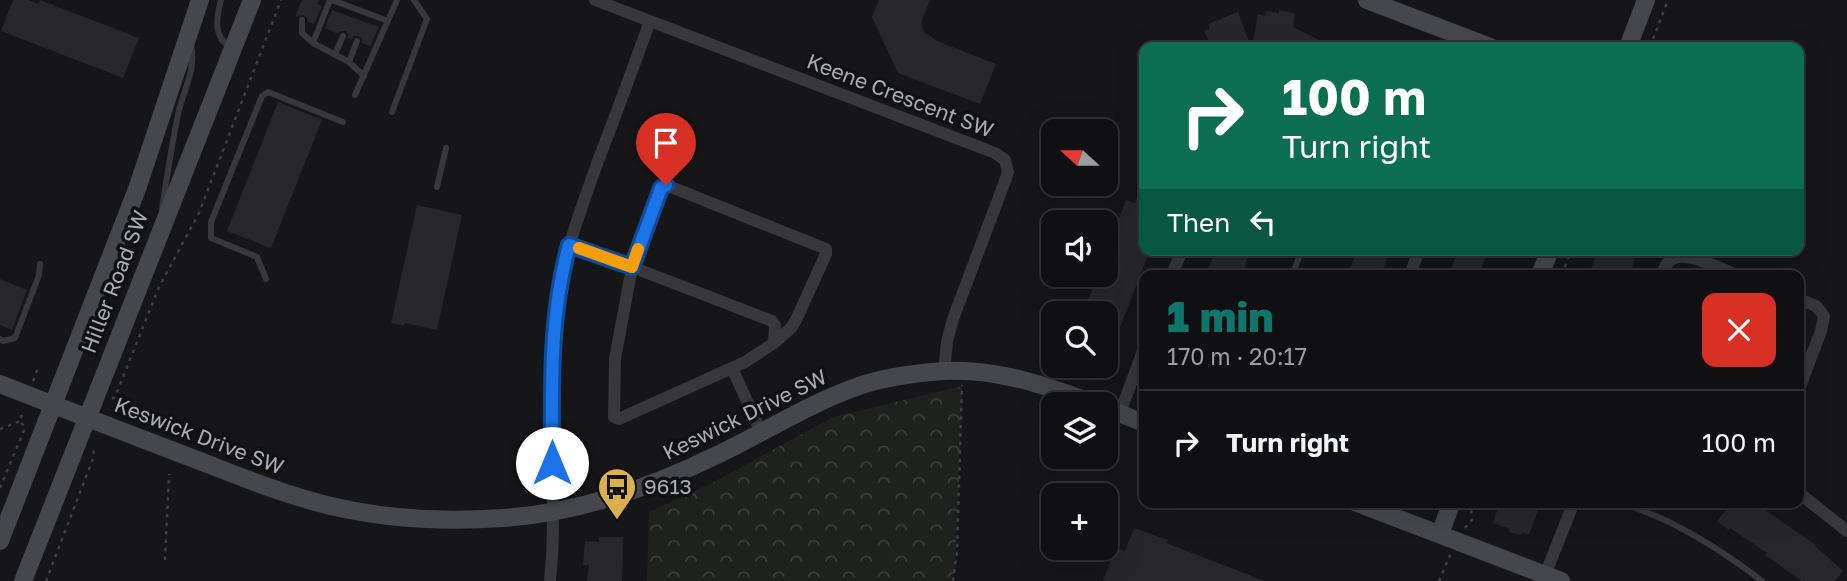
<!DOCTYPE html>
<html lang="en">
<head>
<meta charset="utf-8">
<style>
  :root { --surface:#101012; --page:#1e1e20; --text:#f1f3f6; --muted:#9c9d9f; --line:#303032; --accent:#0f766e }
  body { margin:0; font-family:"Golos Text",sans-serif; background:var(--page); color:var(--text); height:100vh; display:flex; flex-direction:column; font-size:26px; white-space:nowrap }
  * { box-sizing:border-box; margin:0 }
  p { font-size:23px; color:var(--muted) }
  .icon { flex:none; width:38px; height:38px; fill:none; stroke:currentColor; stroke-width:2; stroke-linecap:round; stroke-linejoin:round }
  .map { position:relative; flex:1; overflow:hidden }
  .drawer { position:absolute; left:1139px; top:270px; width:665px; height:238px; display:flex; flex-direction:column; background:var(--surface); border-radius:14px; box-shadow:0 7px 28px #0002,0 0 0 2px var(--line) }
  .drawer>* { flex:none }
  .hud { position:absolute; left:1139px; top:42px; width:665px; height:214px; border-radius:14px; box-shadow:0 7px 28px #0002,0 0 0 2px var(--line); background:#0b6e4f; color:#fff; overflow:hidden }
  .needle { width:46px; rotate:291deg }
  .buttons { position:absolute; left:1041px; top:119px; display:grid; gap:14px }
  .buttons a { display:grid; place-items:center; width:77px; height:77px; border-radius:14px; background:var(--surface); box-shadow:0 7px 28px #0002,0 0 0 2px var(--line); font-size:35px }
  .pin { position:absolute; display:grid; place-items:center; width:60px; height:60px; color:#fff; margin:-72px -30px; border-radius:50% 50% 50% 0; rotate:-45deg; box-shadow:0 0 7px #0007 }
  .pin .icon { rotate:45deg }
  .me { position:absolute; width:77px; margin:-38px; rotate:0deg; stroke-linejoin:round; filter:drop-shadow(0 0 5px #0008) }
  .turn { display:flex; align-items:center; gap:24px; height:147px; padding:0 28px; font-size:32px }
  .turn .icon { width:91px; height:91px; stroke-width:2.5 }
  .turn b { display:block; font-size:49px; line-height:60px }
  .then { display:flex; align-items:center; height:66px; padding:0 28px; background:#0003; gap:14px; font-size:26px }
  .round { display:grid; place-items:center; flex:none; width:74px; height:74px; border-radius:14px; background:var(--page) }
  .overview { display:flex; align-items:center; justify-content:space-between; height:119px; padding:0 28px }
  h1 { font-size:42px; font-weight:800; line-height:52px; color:var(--accent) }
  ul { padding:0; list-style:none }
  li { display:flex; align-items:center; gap:21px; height:105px; padding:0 28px; border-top:2px solid var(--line) }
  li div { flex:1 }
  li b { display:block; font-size:26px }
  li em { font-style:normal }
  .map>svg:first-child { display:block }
  .forest { fill:url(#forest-crowns) }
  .building { fill:#272629 }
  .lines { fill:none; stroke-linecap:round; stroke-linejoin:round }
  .path { stroke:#3e3f43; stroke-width:2.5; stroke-dasharray:3.5 5; stroke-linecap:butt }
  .lane { stroke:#38383c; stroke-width:6 }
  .street { stroke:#38383c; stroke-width:12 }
  .secondary { stroke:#46474c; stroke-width:18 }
  .route-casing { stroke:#114b97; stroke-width:18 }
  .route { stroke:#1a73e8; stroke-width:12 }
  .slow { stroke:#f59e0b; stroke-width:12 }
  .labels { text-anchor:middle; stroke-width:7; stroke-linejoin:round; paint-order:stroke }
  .street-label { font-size:21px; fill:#aaadb6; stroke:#111113 }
  .poi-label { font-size:21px; fill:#aaadb6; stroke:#111113; text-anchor:start }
</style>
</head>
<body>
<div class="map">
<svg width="1847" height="581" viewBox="0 0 1847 581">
  <defs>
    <pattern id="forest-crowns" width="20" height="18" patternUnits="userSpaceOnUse" patternTransform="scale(1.75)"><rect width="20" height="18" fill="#1d221e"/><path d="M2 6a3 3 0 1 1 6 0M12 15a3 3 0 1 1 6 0" fill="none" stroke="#3b3f3c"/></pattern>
  </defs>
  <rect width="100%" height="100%" fill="#161618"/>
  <path class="forest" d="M962,386L955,571L951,581H647L649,512L712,483L833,417Z"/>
  <path class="building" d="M13,0H28L39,4L40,0L139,38L123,78L1,31Z
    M302,0H319L317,4L322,6L314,24L308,22L307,18L304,15L295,17Z
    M879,0H930L921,23L924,32L937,41L996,64L980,104L898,73L872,17Z
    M332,10L379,27L370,46L362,43V38L358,36H354L352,39L348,38V33L345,31H340L338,34L325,28Z
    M1279,10L1295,13L1293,27L1333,47H1252L1258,14L1265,16L1266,11L1279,13Z
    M1238,12L1251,47H1211L1204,31L1210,29L1208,24Z
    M278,102L322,120L271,248L227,231Z
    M1143,180H1144V250H1150L1106,364V313H1083L1098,275H1106V253L1126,200L1135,203Z
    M417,205L462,215L437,330L405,323L404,326L391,323Z
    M1219,250H1250L1242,275H1206L1213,256L1217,257Z
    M1357,250H1390L1381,275H1348Z
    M1458,250H1488L1479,275H1449Z
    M1598,250H1630L1628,254L1635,257L1630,275H1589Z
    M0,279L27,290L12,330L0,325Z
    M1500,502H1541L1529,535L1522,533L1521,535L1509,532L1510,529L1493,523Z
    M1732,502H1759L1765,508L1764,509L1816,545L1815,546L1843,571L1835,581H1802L1765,555L1767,553L1730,528L1729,530L1717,521Z
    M1134,528L1168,540L1166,543L1265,581H1103L1115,548L1125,551Z
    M599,537H623L622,581H587L589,565H583L585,541L599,542Z"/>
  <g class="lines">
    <path class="path" d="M1650,47L1668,0
      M1562,275L1571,250
      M33,381L38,368
      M112,399L115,397L159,287L199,213L281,0
      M0,429L20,421
      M0,488L25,428L20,421L23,411
      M1465,528L1472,520L1471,513L1474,502
      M165,560L169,474
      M46,581L94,456L93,447
      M953,581L957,552L962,385
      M1439,581L1450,555"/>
    <path class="lane" d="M221,0C216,18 213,37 231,48
      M330,0L313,43L349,62L364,76
      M332,0L388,21
      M302,20V33L313,43
      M335,54L343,36
      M349,62L357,41
      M355,95L397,0
      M392,112L427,19L414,0
      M437,187L446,148
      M162,209C167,176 172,143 179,110C185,87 196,69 191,45
      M1292,275L1302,250
      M266,279L257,257L211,238V222L262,96L268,92L343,122
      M0,339L3,341L15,338L39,275L40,264
      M1620,502C1636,508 1652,514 1667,521C1700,537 1732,558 1762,581"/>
    <path class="street" d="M595,0L995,153L1005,160L1008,172L1005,181L953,319L947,342L944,371
      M569,245L632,267L615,359L614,417L619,419L745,362L774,343L775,325L772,321L632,267L661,188L666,185L826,249V254L796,320L791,328L774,343
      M1172,275L1182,250
      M1410,275L1419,250
      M1662,275C1664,269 1666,263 1671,260C1685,249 1721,269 1737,275
      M1799,299L1816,306L1824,316L1821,331L1799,389
      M732,368L761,432
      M1120,413L1144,348
      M1799,493L1847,531
      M1543,580L1574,502
      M550,581C559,493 544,403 555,315C561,261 580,212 598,161C616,115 633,68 650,21"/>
    <path class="secondary" d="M1367,0L1490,47
      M1628,47L1646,0
      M1540,275L1550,250
      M0,384C61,408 122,431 184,455C232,473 280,494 331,506C386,519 447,522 503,518C578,513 652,487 719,454C765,432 810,403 859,386C885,377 916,373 944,371C997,368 1047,386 1096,404
      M1106,408L1144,423
      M1355,502L1561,581
      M1440,534L1452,502
      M0,541L137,189L200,0
      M23,581L252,0"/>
  </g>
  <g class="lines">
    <defs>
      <path id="route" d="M552,463C552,387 549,318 569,245L632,267L661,188L666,185"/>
    </defs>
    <use href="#route" class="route-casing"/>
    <use href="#route" class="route"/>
    <path class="slow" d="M579,248L632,267L638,249"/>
  </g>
  <defs>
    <symbol id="bus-pin" viewBox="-11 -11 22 30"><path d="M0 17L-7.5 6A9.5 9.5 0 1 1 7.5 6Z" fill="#dab04c" stroke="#111113"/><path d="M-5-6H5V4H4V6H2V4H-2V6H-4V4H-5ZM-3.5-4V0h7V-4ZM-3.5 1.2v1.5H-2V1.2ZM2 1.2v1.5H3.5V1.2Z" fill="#111"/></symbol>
  </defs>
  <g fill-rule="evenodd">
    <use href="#bus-pin" x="595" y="465" width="44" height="60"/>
  </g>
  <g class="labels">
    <g class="street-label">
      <text transform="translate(900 96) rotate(21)" y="7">Keene Crescent SW</text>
      <text transform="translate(115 282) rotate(-69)" y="7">Hiller Road SW</text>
      <text transform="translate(745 415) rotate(-26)" y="7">Keswick Drive SW</text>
      <text transform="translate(199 436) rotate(21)" y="7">Keswick Drive SW</text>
    </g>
    <g class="poi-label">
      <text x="644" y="494">9613</text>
    </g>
  </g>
</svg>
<div class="buttons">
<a><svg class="needle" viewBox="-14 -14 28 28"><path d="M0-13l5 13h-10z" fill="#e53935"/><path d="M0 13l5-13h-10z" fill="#9c9d9f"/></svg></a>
<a><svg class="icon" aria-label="sound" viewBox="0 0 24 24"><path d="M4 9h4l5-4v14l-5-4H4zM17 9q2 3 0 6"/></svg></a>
<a><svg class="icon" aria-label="search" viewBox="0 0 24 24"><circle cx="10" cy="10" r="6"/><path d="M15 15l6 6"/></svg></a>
<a><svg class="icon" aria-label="layers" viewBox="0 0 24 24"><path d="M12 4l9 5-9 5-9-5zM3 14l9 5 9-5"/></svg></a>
<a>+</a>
</div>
<div class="pin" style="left:666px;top:185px;background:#d93025"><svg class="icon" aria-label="arrive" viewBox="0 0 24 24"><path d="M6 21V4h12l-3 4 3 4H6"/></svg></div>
<svg class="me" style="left:552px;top:463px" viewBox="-20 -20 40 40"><circle r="19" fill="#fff"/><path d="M0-13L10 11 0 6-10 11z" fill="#1a73e8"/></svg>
<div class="hud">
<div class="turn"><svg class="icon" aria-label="right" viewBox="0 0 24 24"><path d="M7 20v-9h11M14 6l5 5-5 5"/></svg><div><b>100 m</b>Turn right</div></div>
<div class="then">Then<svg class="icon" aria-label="left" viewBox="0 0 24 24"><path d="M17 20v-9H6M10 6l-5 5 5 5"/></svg></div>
</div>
<section class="drawer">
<div class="overview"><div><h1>1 min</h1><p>170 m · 20:17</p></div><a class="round" style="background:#d93025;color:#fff"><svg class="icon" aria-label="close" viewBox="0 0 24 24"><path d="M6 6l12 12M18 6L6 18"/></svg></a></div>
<ul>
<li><svg class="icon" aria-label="right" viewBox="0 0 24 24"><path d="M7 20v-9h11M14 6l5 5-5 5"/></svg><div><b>Turn right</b></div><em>100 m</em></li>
</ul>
</section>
</div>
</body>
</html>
